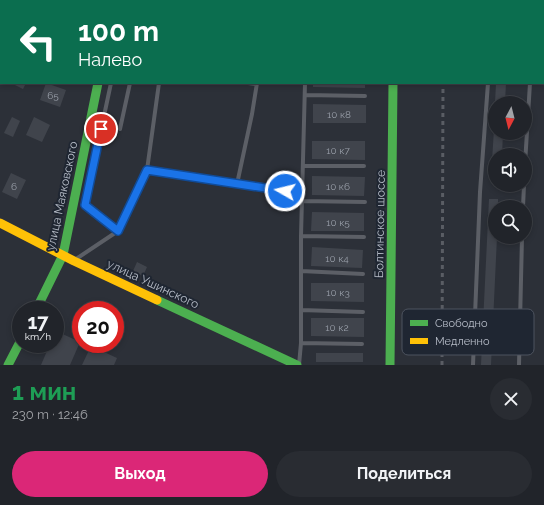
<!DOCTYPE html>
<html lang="ru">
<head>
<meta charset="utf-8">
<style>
  :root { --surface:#21242a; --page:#292c32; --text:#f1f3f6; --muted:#a2a4a8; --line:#3e4147; --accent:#db2777 }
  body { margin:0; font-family:Raleway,sans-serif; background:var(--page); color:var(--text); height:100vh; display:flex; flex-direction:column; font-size:15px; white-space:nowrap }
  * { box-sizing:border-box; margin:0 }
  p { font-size:13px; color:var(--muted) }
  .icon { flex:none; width:22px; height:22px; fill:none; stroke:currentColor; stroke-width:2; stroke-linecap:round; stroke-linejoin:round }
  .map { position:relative; height:365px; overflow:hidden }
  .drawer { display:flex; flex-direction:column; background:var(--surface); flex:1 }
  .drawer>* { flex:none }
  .banner { position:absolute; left:0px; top:0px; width:544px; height:84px; box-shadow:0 2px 6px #0003,0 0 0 1px var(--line); background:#0b6e4f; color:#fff; overflow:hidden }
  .needle { width:26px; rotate:187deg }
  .controls { position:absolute; left:488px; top:96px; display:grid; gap:8px }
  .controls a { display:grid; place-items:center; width:44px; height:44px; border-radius:50%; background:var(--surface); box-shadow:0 2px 6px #0003,0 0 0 1px var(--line); font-size:20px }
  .speed { position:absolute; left:12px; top:301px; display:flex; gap:8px; font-size:20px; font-weight:700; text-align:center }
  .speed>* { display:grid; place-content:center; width:52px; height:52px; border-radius:50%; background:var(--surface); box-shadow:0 2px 6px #0003,0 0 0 1px var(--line); line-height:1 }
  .speed small { font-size:10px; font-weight:400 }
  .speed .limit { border:6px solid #d22; background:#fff; color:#111 }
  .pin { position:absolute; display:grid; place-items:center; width:34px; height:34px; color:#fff; margin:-17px; border:2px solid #fff; border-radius:50%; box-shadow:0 1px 4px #0007 }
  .me { position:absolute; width:44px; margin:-22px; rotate:278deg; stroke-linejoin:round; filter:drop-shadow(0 0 3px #0008) }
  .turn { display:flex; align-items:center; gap:14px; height:84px; padding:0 12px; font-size:18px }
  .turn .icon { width:52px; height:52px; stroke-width:2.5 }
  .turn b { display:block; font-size:28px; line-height:34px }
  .round { display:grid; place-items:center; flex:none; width:42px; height:42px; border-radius:21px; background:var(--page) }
  .head { display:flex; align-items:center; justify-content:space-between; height:68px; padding:0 12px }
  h1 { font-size:24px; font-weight:700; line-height:30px; color:#1e9e55 }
  .cta { display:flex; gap:8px; margin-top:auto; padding:8px 12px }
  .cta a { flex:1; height:46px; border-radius:24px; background:var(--accent); color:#fff; font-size:16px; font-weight:700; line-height:46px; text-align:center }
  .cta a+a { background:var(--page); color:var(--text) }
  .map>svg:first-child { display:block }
  .building { fill:#40444c }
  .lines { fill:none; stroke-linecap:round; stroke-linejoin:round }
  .lane { stroke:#5c5f66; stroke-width:4 }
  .street { stroke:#5c5f66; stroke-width:8 }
  .fast { stroke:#4caf50; stroke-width:9 }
  .slow { stroke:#ffc107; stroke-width:9 }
  .rail { stroke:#5a5d64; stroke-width:3; stroke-dasharray:4 4; stroke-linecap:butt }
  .route-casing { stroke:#114b97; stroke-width:10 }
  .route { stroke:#1a73e8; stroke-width:7 }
  .labels { text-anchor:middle; stroke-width:4; stroke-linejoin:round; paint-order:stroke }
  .number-label { font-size:10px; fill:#999fa9 }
  .street-label { font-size:12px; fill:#b7bdc8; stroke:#1f2632 }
  .key { fill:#1f2632; stroke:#4d535f; stroke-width:1 }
  .key-label { font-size:11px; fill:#b7bdc8 }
</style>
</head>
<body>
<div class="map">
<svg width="544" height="365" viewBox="0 0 544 365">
  <rect width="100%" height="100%" fill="#2c3038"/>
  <path class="building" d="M16,83H26L23,89L15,85Z
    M46,83L66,90L60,107L40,100Z
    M313,83H365V88L313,87Z
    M496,83H506L505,103H495Z
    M313,104L366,105V123H313Z
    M12,117L20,121L13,137L4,133Z
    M34,117L50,125L42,142L26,135Z
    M494,129H495V133H503L502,155H495V177H491Z
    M312,141H365V160L312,159Z
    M11,173L26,180L17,199L2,192Z
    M312,176L365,177L364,196L312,195Z
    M489,199H498V207H495V237H497L491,365H481Z
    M312,212L364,213V231H311Z
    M312,247L363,250L362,268L311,266Z
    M137,262L147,267L143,276L133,271Z
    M311,283H364V302L311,301Z
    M311,318H364V337L311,336Z
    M56,331L80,342L70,365H41L50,344H55V334Z
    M91,346L117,358L114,365H82Z
    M316,353H363V362H316Z"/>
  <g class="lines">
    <path class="lane" d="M233,1L234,0
      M307,1V0
      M494,1V0
      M535,1V0
      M111,83L85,205L118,231
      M248,83L257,84
      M305,95L365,96
      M120,129L130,83
      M525,164L530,83
      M303,166H364
      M147,170L237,184L252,114L257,83
      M237,184L285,191
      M302,201L365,202
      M523,207L524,185
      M301,236L364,237
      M76,259L118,231L147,170L159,83
      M301,271L363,274
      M301,310L363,312
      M301,343L362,344
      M299,365L301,343V236L305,83
      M473,365L480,192L488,83
      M519,365L522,237"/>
    <path class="street" d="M84,0L93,1
      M0,1L2,0
      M115,1V0"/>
    <path class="fast" d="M394,0V1
      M157,300L297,365
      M36,310L63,255L98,83
      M8,365L21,340
      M390,365L393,83"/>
    <path class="slow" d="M0,223L74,261L157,300"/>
    <path class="rail" d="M444,1V0
      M442,365L443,83"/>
  </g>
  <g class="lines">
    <defs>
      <path id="route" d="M101,129L85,205L118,231L147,170L285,191"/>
    </defs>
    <use href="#route" class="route-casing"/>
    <use href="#route" class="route"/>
  </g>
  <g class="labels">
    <g class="number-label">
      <text x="53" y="99">65</text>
      <text x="339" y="118">10 к8</text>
      <text x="338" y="154">10 к7</text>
      <text x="14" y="190">6</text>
      <text x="338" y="190">10 к6</text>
      <text x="338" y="226">10 к5</text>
      <text x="337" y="262">10 к4</text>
      <text x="338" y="296">10 к3</text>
      <text x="337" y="331">10 к2</text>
    </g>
    <g class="street-label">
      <text transform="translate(62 196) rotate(-78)" y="4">улица Маяковского</text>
      <text transform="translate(380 224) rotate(-89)" y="4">Болтинское шоссе</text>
      <text transform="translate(153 284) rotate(25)" y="4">улица Ушинского</text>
    </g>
  </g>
  <rect x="402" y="309" width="132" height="46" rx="6" class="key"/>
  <rect x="410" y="320" width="18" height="6" fill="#4caf50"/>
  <rect x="410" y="338" width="18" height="6" fill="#ffc107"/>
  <g class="key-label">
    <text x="435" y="327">Свободно</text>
    <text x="435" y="345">Медленно</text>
  </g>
</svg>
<div class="controls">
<a><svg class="needle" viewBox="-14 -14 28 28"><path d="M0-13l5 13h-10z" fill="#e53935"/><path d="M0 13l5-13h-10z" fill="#a2a4a8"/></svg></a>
<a><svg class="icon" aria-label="sound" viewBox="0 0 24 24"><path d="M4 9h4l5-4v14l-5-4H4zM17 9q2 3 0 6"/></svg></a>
<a><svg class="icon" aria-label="search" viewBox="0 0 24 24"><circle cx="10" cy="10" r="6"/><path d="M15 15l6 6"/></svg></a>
</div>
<div class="speed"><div>17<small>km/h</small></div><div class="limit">20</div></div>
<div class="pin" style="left:101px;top:129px;background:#d93025"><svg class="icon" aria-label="arrive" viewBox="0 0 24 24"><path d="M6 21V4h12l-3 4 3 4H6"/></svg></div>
<svg class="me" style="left:285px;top:191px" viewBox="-20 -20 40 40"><circle r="17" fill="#1a73e8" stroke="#fff" stroke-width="3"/><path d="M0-11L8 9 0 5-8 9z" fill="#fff"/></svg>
<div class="banner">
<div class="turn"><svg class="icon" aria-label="left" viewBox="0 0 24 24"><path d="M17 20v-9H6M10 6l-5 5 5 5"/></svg><div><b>100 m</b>Налево</div></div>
</div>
</div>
<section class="drawer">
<div class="head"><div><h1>1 мин</h1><p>230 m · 12:46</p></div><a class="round"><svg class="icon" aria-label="close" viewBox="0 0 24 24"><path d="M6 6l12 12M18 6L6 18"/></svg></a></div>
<div class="cta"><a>Выход</a><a>Поделиться</a></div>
</section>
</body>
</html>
